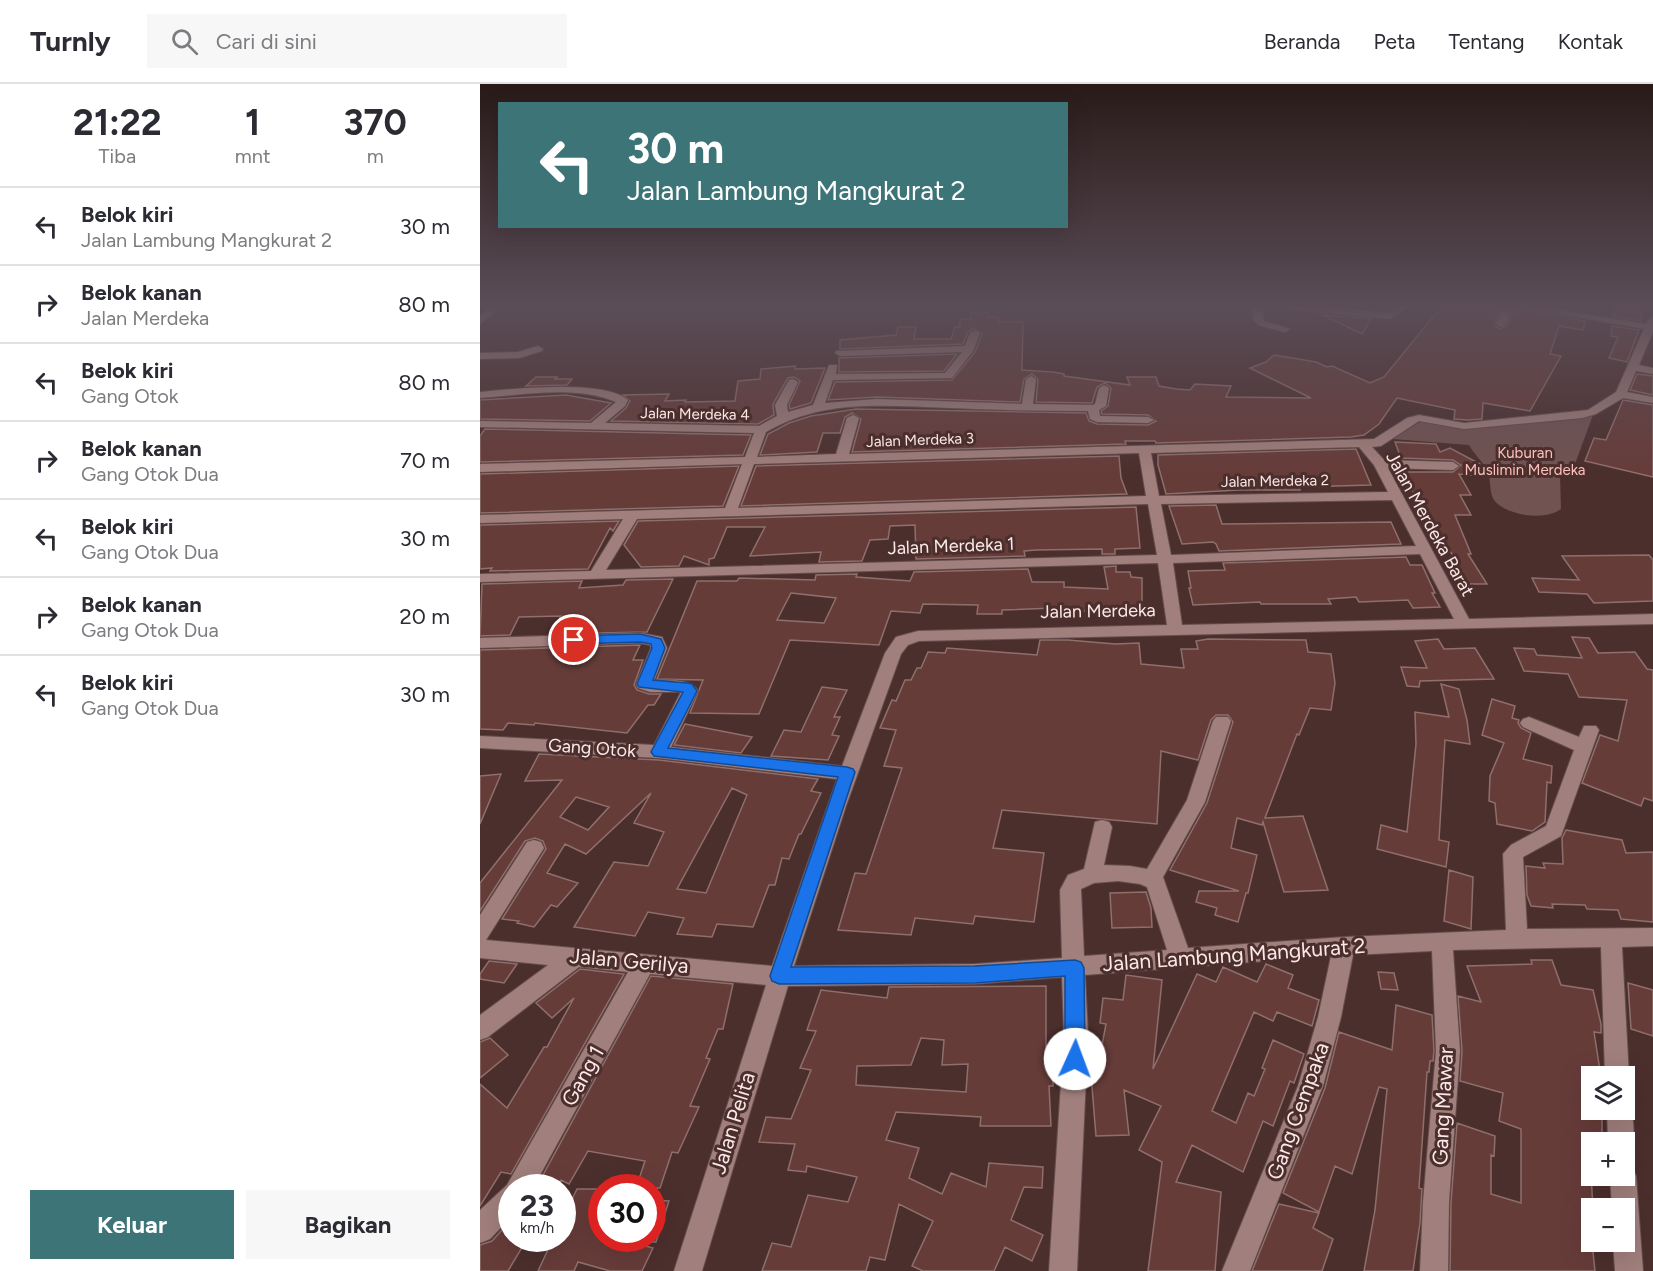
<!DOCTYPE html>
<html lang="id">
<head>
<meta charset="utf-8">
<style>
  :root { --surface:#fff; --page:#f7f7f7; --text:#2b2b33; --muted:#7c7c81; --line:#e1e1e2; --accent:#3d7477 }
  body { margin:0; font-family:Figtree,sans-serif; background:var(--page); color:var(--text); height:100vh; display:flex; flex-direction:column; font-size:22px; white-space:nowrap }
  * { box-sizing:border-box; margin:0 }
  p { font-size:20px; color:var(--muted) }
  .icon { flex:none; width:33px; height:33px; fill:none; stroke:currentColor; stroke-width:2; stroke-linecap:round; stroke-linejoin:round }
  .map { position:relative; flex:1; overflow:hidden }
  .side { display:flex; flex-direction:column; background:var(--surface); width:480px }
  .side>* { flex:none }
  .guide { position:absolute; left:18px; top:18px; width:570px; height:126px; border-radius:0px; box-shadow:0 6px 24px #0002; background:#3d7477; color:#fff; overflow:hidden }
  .fabs { position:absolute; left:1101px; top:982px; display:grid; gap:12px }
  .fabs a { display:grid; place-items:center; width:54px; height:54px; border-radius:0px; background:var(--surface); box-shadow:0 6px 24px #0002; font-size:30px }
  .speed { position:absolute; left:18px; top:1090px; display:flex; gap:12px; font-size:30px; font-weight:700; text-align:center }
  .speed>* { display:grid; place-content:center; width:78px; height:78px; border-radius:50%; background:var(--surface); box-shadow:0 6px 24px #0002; line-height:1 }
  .speed small { font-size:15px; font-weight:400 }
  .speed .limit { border:9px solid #d22; background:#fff; color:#111 }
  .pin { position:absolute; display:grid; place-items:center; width:51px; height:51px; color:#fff; margin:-26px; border:3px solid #fff; border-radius:50%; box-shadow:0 2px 6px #0007 }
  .me { position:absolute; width:66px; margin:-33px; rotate:2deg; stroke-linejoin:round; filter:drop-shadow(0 0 4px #0008) }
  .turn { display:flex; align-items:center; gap:21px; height:126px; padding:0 30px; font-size:27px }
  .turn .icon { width:78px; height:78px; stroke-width:2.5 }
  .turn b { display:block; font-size:42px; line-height:51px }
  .eta { display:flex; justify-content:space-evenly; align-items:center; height:102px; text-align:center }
  .eta b { font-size:36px; font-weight:700; line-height:42px }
  .primary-button { display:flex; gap:12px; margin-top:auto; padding:12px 30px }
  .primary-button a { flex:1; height:69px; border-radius:0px; background:var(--accent); color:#fff; font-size:24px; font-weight:700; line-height:69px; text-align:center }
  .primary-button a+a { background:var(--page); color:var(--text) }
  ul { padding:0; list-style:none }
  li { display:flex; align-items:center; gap:18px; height:78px; padding:0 30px; border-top:2px solid var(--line) }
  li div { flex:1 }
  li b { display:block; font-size:22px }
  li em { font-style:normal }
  header { display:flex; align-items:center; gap:36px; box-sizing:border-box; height:84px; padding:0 30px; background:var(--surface); border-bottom:2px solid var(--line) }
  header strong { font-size:28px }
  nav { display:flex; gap:33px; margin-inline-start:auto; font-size:21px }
  .search { width:420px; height:54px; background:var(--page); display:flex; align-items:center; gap:15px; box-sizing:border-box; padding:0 21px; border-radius:0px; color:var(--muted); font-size:22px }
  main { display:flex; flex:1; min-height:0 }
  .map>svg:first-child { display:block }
  .green { fill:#715351 }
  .building { fill:#663c39; stroke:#8f6f6c; stroke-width:1.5; fill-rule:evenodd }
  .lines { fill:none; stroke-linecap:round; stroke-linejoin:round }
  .minor-casing { stroke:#654d4c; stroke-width:2 }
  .minor { fill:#a07f7c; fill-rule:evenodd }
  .route { fill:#1a73e8; stroke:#114b97; stroke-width:1.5 }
  .labels { text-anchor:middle; stroke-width:6; stroke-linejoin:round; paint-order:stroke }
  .far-street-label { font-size:15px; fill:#fbe8e7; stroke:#4b2f2d }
  .far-park-label { font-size:15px; fill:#fec0bb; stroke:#4b2f2d }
  .street-label { font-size:18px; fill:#fbe8e7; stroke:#4b2f2d }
  .near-street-label { font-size:21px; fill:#fbe8e7; stroke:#4b2f2d }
</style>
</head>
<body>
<header>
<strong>Turnly</strong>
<div class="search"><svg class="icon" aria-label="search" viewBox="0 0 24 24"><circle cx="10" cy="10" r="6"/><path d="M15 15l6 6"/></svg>Cari di sini</div>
<nav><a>Beranda</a><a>Peta</a><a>Tentang</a><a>Kontak</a></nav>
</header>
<main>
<section class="side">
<div class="eta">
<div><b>21:22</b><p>Tiba</p></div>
<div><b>1</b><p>mnt</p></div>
<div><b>370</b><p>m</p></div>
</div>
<ul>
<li><svg class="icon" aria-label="left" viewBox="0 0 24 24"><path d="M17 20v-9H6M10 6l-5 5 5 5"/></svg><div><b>Belok kiri</b><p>Jalan Lambung Mangkurat 2</p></div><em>30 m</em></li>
<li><svg class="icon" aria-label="right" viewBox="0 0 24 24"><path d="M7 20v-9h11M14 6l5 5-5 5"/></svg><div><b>Belok kanan</b><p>Jalan Merdeka</p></div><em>80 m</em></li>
<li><svg class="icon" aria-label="left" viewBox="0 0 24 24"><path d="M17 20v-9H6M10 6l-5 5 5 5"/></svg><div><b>Belok kiri</b><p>Gang Otok</p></div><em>80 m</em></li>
<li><svg class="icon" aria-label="right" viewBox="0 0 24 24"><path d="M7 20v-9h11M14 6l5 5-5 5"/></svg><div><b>Belok kanan</b><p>Gang Otok Dua</p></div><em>70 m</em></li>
<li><svg class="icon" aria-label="left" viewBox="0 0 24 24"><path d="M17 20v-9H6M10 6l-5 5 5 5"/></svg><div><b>Belok kiri</b><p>Gang Otok Dua</p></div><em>30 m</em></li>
<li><svg class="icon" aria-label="right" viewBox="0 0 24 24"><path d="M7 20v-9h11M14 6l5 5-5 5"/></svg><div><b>Belok kanan</b><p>Gang Otok Dua</p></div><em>20 m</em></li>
<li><svg class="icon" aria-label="left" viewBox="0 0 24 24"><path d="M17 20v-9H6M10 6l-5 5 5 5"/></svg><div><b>Belok kiri</b><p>Gang Otok Dua</p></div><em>30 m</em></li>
</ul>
<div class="primary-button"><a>Keluar</a><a>Bagikan</a></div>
</section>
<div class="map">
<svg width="1173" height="1187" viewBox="0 0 1173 1187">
  <rect width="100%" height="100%" fill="#4b2f2d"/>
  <path class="green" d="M1113,331L1095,380L1080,391L1081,425C1066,437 1026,432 1014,416C1008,407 1012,392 1006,384C1001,376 994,370 989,361L913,355L941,337L977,344H1005Z"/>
  <path class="building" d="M961,223H1020L1014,241L1020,245L1028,241L1035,223L1105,237L1103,246L1079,242L1070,270L1081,272L1050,327L1003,319L1002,335L987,336L974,335L975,326L917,314L899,340L884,351L871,353L676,359L675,357H645L646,360L372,368L381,335L372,329L365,333L360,349H343L337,368L280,371L288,350L309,339L331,332L376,325L606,329L609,337L617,340L668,341L676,337L668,331L622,330L621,327L628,322L631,304L625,299L617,303L612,319L556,318L558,295L552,290L544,295L540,318L397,313L348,316L355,298L472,296L495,268L502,250L494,244L488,248L483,260L360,265V256L416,251L418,243H436L434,255H471L475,243H480V235H491L490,229L508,228L509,233H518L519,238H543L542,286L573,288L584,290V292L650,301L647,293H676L679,302L696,305L710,306L715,300L751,302L746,313L831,314L770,284L786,278L794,271L836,278L847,283L852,282L890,299L904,293Z
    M1134,223H1162L1161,237L1133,232Z
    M843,231L891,235L882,250Z
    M1132,242L1159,246L1147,278L1129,274L1138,253L1131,252Z
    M477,270L464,287L359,288V274Z
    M315,282V285L345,284L331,319L310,325L309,321L320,297L314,293L308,294L293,320L294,331L278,340L131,337L146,324L150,317L143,311L189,310L185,317L206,316L205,318L255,317L258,297L280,295L281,285Z
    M1157,290L1173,292V311L1150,306Z
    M56,293H77L75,295H92L87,301L46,302Z
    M86,311L131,319L110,337L0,335V316Z
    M1143,316L1173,321V393L1105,377L1114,354L1126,356Z
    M5,345L271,351L263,371L0,378V352Z
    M915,358L956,360L960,368L970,364L1000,380L1003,392L979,390L991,411H980L991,431H975L991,470H988L1007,500H987L972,475H976L954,447L948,435L943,434L925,388H973L981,381L973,376L921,374Z
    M876,365L891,401L819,403L820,406H759L686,410L678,381V371Z
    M639,372L641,394L647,410L261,422L276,382Z
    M259,382L243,422L0,429V390Z
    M736,421L742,440L911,438L921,460L739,467L736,460L733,458L702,460L689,422Z
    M656,423L660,464L635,465V470H622V465L556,466L544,467L545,472L436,475L435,441L410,442L408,455L390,456L382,477L339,478L341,468L270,472L285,443H247L234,474L229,475V481L204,472L199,482L161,483L144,461L158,437Z
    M139,437L133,447L130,444L108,485L10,487L12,484L0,485V441Z
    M1169,471L1173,476V517L1114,519L1107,510L1059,508L1052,494L1099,496L1082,472Z
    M926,473L930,481H942L955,509H952L960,523L933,524L928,516L879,518L876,513L848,515L851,520H781L780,518L713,521L709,504H711L708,487L745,486L743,479Z
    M636,482V488H650L651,493L662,494V529L601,527V523L522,526V530H497L498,521L443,520L440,529L411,527L399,561L310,556L279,630L210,629L223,596L177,595L217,497H257L259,494L335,496L336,491L377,490L376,493L430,497L434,488L548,485L552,498H584V503L628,505L624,483ZM311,509L356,514L344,539L297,536Z
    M193,495L167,548L70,550L81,532L39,533L30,551L0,552L2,500L102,497L99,504L143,501L146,496Z
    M1092,553L1109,554L1118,569L1155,568L1167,585L1173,586V717L1164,714L1161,722L1102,699L1120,651L1138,657L1147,616L1099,613L1088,590L1044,587L1034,564L1054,565L1057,571L1102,574Z
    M728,555L826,556L828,568L851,570L855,599L851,626L830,624L819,651L817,650L785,734L823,732L848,806L804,808L783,738L782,741L757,734L751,764L777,771L768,809H766L758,838L735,831L737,824L716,818L719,807H759L690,786L727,719L753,638L748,631H736L731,636L718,676L681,667L677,740L522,726L513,764L564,769L554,838L495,832L493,840L435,834L431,851L358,846L375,789L386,790L422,684L404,682L416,646L400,644L412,616L416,617L425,596H431L437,584H441L448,568L465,569L467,564L557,571L560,556H588L635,560L659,559L661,580L704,584L701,565H718L716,557Z
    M958,555L964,565L995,564L1014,595L940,597L939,603L927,602L921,583L947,584L935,557Z
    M160,561L153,576H163L154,601L157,606L169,610H181L174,621H168L147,649L55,639L54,641L28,639L23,646L0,645V566Z
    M961,600L979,605L987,636L990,660L965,656L959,756L969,758L966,783L897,765L901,741L927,748L936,660L935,628L969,633Z
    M342,603L367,606L354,633H360L352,651L359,652L348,676L291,672L304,646L321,648Z
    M1012,615L1035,622L1032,634L1039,636L1038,639L1041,644L1051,649L1043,675L1072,682L1071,699L1067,698L1065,738L1052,747L1017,740L1015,719L1009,717L1010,692L1024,659L1002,651Z
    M205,640L272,653L261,669L194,661Z
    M59,670L179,676L338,695L331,707L341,709L321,750H319L309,775L302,774L295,801H289L273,843L237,840L232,853L197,850L204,834L168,828L155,852L94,843L134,778L168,782L184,748L154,739L171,709L106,770L85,760L67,789L98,799L77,823L71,821L54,843L37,839L39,837L22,835L66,765L63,757L55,754L45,757L0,827V799L82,696L45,697ZM252,704L267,711L226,809L197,805ZM96,713L129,723L108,746L80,733Z
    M21,690L0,740V692Z
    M1086,746L1142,756L1146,769L1173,768V838L1141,835L1138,826L1107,825L1105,821L1072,820L1073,824L1051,822L1047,811L1046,782L1065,784L1063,779L1083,780L1082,754Z
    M969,786L993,793L991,845L964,837Z
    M666,808L671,824L672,843L632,844L630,809Z
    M1051,876H1072L1081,901L1113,906L1121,940V949L1114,948L1121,993H1112V1026H1122V1059H1112L1110,1072L1113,1125L1112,1158L1115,1187H970L971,1118L977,1039L1015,1052L1014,1072L1011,1071V1110L1041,1119V1045L1019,1037L1023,1009L980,997L982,967L978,912L1001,918L987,882L1052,880Z
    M9,877L37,880L24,899L0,895V890Z
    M786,880L813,891L808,904L839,916L832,942L797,928L793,937L774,928L732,1027L756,1039L768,1009L774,1012L785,985L782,984L793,956L824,970L814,999L810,997L793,1042L783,1037L763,1088L712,1061L696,1098L741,1108L735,1187H668L682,1078L659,1066L681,1022L644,1006L649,1051L616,1052L611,991H608L609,975L619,977L626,940L620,939L623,914L643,916L646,891L682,896L673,985L717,890L736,898L743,883L777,898Z
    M100,885L144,890L31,1090L21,1088L0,1122V1000L27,1024L64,963H67L94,914L72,934L56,919Z
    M898,888L914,889L918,906L901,905Z
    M171,892L253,900L243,945H238L226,974L230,975L210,1022L219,1023L198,1069L192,1068L180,1104H156L165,1077L108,1067L89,1100L81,1096L76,1104H56Z
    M1148,899L1173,906V952L1151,945Z
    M566,902V984H573V1002H569L571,1042H500L501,1033L416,1028L406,1056L439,1064L429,1094L462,1110L471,1089L506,1103L509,1079L563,1083L562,1104L544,1103L531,1136L563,1151L552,1177L525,1163L514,1187H443L432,1182L453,1137L419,1120L405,1176L390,1173L386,1187H282L292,1159L311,1163L328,1111L368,1118L377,1093L327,1082L326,1088L308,1086L315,1060L279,1058L286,1033L311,1035L331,986L320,984L336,947L327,946L341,906L407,914L409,903ZM441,954L464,956L462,981L488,980L486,1008L376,1001L377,982L431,981Z
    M916,921L952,931L954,967L953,977H950L949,988H947L939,1104L942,1105L940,1139L933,1187H884L895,1126L907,1005L899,1003L872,1090L855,1082L839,1128L803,1109L845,1004L859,948L912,966Z
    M10,954L28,971L0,994V958Z
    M97,1105H122V1155H139L173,1164L162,1187H130L98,1178L94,1187H58L73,1155H82V1136Z
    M172,1116L189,1117L176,1158H172Z
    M799,1120L839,1129L833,1144L853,1155L842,1187H772Z
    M30,1137L32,1155H47L28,1187H0V1161L12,1157Z"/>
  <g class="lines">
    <defs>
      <path id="minor" d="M10,223H21L0,240V232Z
        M772,223H782L784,237L810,245L805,248L778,241L773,235Z
        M809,223H846L908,229L917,223H928L910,235L814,226Z
        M1023,223H1033L1026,240L1021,243L1016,240Z
        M1041,223H1064L1166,240L1170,234L1173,233V247L1159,281L1173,284V290L1156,287L1147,308L1173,313V319L1143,314L1116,330L1102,334L984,345L939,337L901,362L892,363L904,376L973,378L979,382L973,386L908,384L989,535L1173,530V540L439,557L428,561L421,570L366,722L314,882L495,880L582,874L580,806L588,791L604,785L615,738L622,736L629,738L632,743L624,781L650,782L667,785L707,716L733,637L736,633H748L751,637L725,718L683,793L708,864L864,853L1026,846L1023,770L1031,761L1066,742L1094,666L1043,643L1040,639L1043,635L1049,633L1099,653L1104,642H1116L1119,646L1081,752L1043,773L1047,845L1173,844V862L1142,863L1149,993L1144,1002V993H1125L1121,863L973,866L980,967L969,1118L968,1187H940L943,1118L956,967L952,867L873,871L861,933L843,1002L770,1187H742L818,1002L838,933L851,872L605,891L608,951L597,1187H569L584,951L582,893L495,900L308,902L222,1187H194L286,901L170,890L53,1104H32V1132L10,1155L0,1159V1126L27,1101L148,888L99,883L8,953L0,956V931L68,881L0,874V831L47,758L54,756L61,758L64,764L6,856L292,882L357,695L179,674L0,664V652L174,661L201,608H170L158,604L156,600L171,564L170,561L160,559L0,564V554L160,549L182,553L187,564L174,597C189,597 209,593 218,607L191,663L362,682L405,569L416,553L438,547L687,541L678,479L0,498V490L111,487L143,435L0,439V431L245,424L262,380L0,388V380L265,373L274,349L0,343V337L111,339L136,318C95,301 43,311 0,314V308C32,305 124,295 148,316L145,322L125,339L279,342L297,332L295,321L309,296L313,295L318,298L307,321L308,328L333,321L349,281H357L356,290L465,289L482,268L360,272L355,269L356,267L485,262L490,249L495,246L500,249L493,267L472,294L353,296L345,319L397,315L542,320L546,295L551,292L556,295L553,320L613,321L615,320L619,304L624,301L629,304L626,322L619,326L620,332L668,333L674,336L668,339L617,338L610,335L608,327C562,327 516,326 470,324C404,322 345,314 286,348L277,373L356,370L367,334L373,331L379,334L369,370L894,355L927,334L939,331L984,339L1108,326L1136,308L1164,245ZM879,363L894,381L908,408L679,412L671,369ZM659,369L666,412L258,424L274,380ZM912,416L936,462L691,471L681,420ZM668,420L677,471L126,486L157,435ZM940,470L974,535L702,541L693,479ZM638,797L660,800L667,803L687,866L604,872L601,805L614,799Z
        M58,262L63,265L62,267L39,274L0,275V269L38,268Z
        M1144,1016L1148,1017C1154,1032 1156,1053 1150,1068L1144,1070V1059H1128L1127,1026H1144Z
        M1144,1080L1152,1083L1156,1092L1163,1187H1135L1133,1158H1144V1125H1132L1130,1092H1144Z"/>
    </defs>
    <use href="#minor" class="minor-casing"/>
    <use href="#minor" class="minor"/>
  </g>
  <linearGradient id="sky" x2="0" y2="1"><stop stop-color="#291a19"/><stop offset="0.57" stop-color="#5b4d57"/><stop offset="1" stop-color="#5b4d57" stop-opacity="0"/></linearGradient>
  <rect width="1173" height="389" fill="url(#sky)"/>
  <path class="route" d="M160,550L181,555L185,564L173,596L207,599L212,600L217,607L188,664L367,683L373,685L375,688L311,883L495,882L595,876L601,878L604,884L605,975L602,982L595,984L588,982L585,975V892L495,899L299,900L292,897L290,892L358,693L174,672L171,668L203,608L159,603L157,600L172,564L171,560L160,558L94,560L87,556L94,552Z"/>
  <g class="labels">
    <g class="far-street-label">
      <text transform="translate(215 330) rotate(1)" y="5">Jalan Merdeka 4</text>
      <text transform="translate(440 356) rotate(-2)" y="5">Jalan Merdeka 3</text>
      <text transform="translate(795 397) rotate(-1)" y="5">Jalan Merdeka 2</text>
    </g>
    <g class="far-park-label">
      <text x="1045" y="374">Kuburan<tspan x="1045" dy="17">Muslimin Merdeka</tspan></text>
    </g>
    <g class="street-label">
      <text transform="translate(950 440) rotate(61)" y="6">Jalan Merdeka Barat</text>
      <text transform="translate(471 462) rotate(-2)" y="6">Jalan Merdeka 1</text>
      <text transform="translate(618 527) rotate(-1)" y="6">Jalan Merdeka</text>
      <text transform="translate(112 664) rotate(4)" y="6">Gang Otok</text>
    </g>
    <g class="near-street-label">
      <text transform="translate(754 871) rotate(-4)" y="7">Jalan Lambung Mangkurat 2</text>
      <text transform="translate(149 877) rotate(5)" y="7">Jalan Gerilya</text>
      <text transform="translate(103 992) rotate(-61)" y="7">Gang 1</text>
      <text transform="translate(963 1022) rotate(-87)" y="7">Gang Mawar</text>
      <text transform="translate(818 1027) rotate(-70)" y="7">Gang Cempaka</text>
      <text transform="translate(253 1039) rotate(-73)" y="7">Jalan Pelita</text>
    </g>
  </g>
</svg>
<div class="fabs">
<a><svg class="icon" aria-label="layers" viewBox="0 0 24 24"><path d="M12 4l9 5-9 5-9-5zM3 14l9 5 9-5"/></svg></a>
<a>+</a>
<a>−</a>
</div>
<div class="speed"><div>23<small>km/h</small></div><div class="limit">30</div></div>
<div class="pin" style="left:94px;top:556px;background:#d93025"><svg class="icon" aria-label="arrive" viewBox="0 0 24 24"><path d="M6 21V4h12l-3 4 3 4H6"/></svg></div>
<svg class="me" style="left:595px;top:975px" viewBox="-20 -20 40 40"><circle r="19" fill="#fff"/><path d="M0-13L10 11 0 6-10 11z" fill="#1a73e8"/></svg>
<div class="guide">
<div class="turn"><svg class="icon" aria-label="left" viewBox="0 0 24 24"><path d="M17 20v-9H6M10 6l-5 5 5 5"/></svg><div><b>30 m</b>Jalan Lambung Mangkurat 2</div></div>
</div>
</div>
</main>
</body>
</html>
